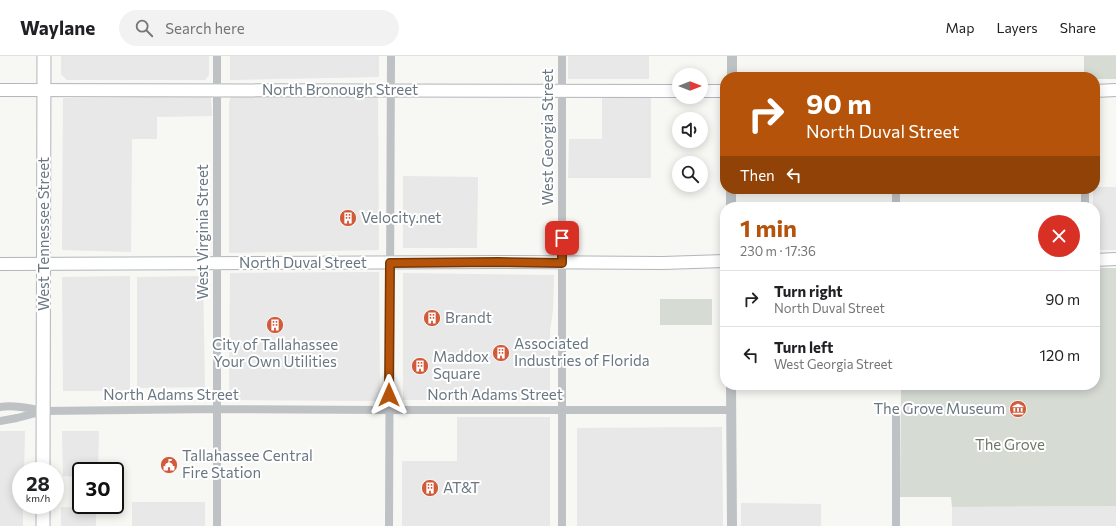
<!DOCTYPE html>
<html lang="en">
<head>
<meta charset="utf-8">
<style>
  :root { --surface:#fff; --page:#f2f2f2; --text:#202124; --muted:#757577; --line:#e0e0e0; --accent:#b45309 }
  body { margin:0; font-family:Commissioner,sans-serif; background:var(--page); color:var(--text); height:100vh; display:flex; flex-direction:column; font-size:15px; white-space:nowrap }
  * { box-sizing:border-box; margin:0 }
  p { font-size:13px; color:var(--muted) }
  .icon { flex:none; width:22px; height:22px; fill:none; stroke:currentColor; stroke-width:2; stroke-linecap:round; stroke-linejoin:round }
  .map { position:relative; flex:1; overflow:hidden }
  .panel { position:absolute; left:720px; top:146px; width:380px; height:188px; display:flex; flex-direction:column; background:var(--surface); border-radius:16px; box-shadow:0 2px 10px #0003 }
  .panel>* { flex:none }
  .hud { position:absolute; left:720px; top:16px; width:380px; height:122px; border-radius:16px; box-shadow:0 2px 10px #0003; background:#b45309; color:#fff; overflow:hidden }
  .needle { width:26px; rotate:90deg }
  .controls { position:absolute; left:672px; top:12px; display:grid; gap:8px }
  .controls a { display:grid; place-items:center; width:36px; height:36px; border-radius:50%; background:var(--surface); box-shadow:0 2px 10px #0003; font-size:20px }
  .speed { position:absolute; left:12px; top:406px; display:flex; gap:8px; font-size:20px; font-weight:700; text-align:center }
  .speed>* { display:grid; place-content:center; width:52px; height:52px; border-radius:50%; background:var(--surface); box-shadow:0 2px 10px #0003; line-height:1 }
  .speed small { font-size:10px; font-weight:400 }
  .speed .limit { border:2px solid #111; border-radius:6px; background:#fff; color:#111 }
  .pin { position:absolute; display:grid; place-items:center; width:34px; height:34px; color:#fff; margin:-17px; border-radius:8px; box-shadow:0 2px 6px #0006 }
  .me { position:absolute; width:44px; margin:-22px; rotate:0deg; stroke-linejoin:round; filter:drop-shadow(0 0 3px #0008) }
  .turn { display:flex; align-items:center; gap:14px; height:84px; padding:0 20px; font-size:18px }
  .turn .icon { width:52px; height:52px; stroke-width:2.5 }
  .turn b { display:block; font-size:28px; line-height:34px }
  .then { display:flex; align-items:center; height:38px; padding:0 20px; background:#0003; gap:8px; font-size:15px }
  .round { display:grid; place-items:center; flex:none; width:42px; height:42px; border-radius:21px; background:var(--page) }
  .headline { display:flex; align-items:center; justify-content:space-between; height:68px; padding:0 20px }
  h1 { font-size:24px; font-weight:700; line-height:30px; color:var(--accent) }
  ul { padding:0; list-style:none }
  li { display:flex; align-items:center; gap:12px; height:56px; padding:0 20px; border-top:1px solid var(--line) }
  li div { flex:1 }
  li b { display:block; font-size:15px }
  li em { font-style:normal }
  header { display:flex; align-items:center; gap:24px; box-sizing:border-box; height:56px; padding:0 20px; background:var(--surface); border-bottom:1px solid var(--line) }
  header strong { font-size:19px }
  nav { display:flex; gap:22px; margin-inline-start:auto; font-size:14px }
  .search { width:280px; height:36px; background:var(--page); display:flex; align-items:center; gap:10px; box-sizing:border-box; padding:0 14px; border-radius:22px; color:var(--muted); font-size:15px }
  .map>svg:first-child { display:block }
  .built { fill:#e7e8e7 }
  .green { fill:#d6dbd4 }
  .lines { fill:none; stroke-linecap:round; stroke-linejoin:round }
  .secondary-casing { stroke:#b1b6ba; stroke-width:14 }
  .primary-casing { stroke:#b2b6b9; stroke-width:15 }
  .minor { stroke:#bec2c5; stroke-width:8 }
  .tertiary { stroke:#bec2c5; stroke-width:10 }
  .secondary { stroke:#fff; stroke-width:12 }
  .primary { stroke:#fff; stroke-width:13 }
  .route-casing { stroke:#753606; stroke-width:10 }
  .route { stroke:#b45309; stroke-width:7 }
  .labels { text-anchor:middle; stroke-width:4; stroke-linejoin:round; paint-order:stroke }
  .street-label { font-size:15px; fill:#697782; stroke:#fff }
  .poi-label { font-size:15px; fill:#697782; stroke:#fff; text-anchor:start }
  .park-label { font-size:15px; fill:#6b7a67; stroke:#fff }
</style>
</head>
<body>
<header>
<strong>Waylane</strong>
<div class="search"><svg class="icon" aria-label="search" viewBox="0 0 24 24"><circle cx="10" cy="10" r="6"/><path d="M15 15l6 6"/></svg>Search here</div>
<nav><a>Map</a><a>Layers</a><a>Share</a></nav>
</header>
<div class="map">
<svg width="1116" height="470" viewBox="0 0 1116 470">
  <rect width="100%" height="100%" fill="#f7f7f4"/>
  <path class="built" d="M61,0H209V19L205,24H67L61,18Z
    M230,0H379V21L230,24Z
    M568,0H649V23H568Z
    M602,39H651V122H568L569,83H602Z
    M204,40L210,41L211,42L212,60L157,61V83H132L131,196L62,194L63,42Z
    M231,40H378L379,194L229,197V47Z
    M403,120L478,121L477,192H403Z
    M1095,131H1116V194H1095V151H1093V133H1095Z
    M379,216L380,345L234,344L231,342L229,338L230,217Z
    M403,217L554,219L553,254L550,275V344H403Z
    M130,220V335H63L62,221Z
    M203,220L205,331L137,332V221Z
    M457,361H550V470H402V405H457Z
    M722,371L723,470H577V372Z
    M0,375H25L24,415H21V449H23V470H0Z
    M62,375H99L98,415H81V421L63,420Z
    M132,446H205V470H132Z
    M741,447L821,448V470H741Z
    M1116,450V470H952V451Z
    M61,451L96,452V470H61Z"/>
  <path class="green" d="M1084,0H1116V23H1095V21H1084Z
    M1095,212H1116V450L952,451L951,441H900L901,329H1095Z
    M660,243H712V269H660Z"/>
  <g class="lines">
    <defs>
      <path id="secondary" d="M0,34L679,35
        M701,35H725
        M1095,35L1116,34
        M1095,204L1116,203
        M0,208L496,206L663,207L725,205"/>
      <path id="primary" d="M43,415L44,0
        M43,449V470"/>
    </defs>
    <use href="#secondary" class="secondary-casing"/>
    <use href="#primary" class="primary-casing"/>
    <path class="minor" d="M562,0V470
      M896,133V151
      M1085,133V151
      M0,351C14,349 28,352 43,355L217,353L380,354H732
      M0,365L17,362L40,356
      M217,470V0
      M389,470L391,0
      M896,470V353"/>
    <path class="tertiary" d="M732,0V21
      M731,151V133
      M731,329L732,470"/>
    <use href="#secondary" class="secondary"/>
    <use href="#primary" class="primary"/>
  </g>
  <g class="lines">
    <defs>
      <path id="route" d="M389,339L390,207L498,206L562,207V182"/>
    </defs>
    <use href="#route" class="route-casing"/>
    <use href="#route" class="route"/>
  </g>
  <defs>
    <symbol id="building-disc" viewBox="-11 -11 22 22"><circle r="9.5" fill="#d05b3b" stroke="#fff"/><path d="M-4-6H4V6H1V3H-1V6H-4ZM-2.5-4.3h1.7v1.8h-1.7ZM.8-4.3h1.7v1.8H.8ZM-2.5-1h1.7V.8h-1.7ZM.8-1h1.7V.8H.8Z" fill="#fff"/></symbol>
    <symbol id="museum-disc" viewBox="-11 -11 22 22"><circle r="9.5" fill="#d05b3b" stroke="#fff"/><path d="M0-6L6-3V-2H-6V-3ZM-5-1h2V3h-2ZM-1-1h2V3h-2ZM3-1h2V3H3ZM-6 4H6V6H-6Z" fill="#fff"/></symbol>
    <symbol id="civic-disc" viewBox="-11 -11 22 22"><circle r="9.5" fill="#d05b3b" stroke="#fff"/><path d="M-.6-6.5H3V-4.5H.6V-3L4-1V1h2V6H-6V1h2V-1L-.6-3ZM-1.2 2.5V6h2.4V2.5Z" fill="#fff"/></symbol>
  </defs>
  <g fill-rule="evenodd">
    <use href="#building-disc" x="338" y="152" width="20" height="20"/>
    <use href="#building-disc" x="422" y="252" width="20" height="20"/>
    <use href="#building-disc" x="265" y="259" width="20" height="20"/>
    <use href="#building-disc" x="491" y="287" width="20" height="20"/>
    <use href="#building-disc" x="410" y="300" width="20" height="20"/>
    <use href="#museum-disc" x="1008" y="343" width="20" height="20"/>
    <use href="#civic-disc" x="159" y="399" width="20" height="20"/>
    <use href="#building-disc" x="420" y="422" width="20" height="20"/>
  </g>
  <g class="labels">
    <g class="street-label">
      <text x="340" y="39">North Bronough Street</text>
      <text transform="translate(548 81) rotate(-90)" y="5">West Georgia Street</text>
      <text transform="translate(203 176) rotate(-90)" y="5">West Virginia Street</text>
      <text transform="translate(44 178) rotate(-90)" y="5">West Tennessee Street</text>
      <text x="303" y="212">North Duval Street</text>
      <text x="171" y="344">North Adams Street</text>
      <text x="495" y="344">North Adams Street</text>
    </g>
    <g class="poi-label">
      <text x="361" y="167">Velocity.net</text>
      <text x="445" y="267">Brandt</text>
      <text x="514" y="293">Associated<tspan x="514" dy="17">Industries of Florida</tspan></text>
      <text x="275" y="294" text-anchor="middle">City of Tallahassee<tspan x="275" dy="17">Your Own Utilities</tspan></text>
      <text x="433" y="306">Maddox<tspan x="433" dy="17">Square</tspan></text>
      <text x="1005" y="358" text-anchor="end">The Grove Museum</text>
      <text x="182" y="405">Tallahassee Central<tspan x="182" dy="17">Fire Station</tspan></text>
      <text x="443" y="437">AT&amp;T</text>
    </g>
    <g class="park-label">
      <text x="1010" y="394">The Grove</text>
    </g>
  </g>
</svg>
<div class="controls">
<a><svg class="needle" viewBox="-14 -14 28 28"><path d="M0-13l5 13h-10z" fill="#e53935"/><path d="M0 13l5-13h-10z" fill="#757577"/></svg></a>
<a><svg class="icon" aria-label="sound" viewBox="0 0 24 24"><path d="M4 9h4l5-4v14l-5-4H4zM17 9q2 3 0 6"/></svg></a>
<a><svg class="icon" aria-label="search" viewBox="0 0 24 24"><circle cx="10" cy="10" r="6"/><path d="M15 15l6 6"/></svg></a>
</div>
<div class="speed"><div>28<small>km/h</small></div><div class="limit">30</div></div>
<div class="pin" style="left:562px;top:182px;background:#d93025"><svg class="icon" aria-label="arrive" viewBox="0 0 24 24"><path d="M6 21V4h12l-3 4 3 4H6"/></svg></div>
<svg class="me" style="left:389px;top:339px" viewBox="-20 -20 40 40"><path d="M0-17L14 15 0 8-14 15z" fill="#b45309" stroke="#fff" stroke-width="4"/></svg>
<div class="hud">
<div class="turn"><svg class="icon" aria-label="right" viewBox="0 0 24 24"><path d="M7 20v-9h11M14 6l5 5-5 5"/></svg><div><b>90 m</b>North Duval Street</div></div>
<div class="then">Then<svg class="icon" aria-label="left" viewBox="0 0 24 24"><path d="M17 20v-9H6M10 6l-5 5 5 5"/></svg></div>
</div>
<section class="panel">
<div class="headline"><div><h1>1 min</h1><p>230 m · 17:36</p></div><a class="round" style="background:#d93025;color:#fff"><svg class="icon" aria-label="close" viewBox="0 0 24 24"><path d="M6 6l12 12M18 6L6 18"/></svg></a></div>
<ul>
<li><svg class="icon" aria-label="right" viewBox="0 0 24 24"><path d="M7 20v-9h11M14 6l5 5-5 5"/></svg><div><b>Turn right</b><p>North Duval Street</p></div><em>90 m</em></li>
<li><svg class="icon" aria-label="left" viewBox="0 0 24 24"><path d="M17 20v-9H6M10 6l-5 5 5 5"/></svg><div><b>Turn left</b><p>West Georgia Street</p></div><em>120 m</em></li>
</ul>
</section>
</div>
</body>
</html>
